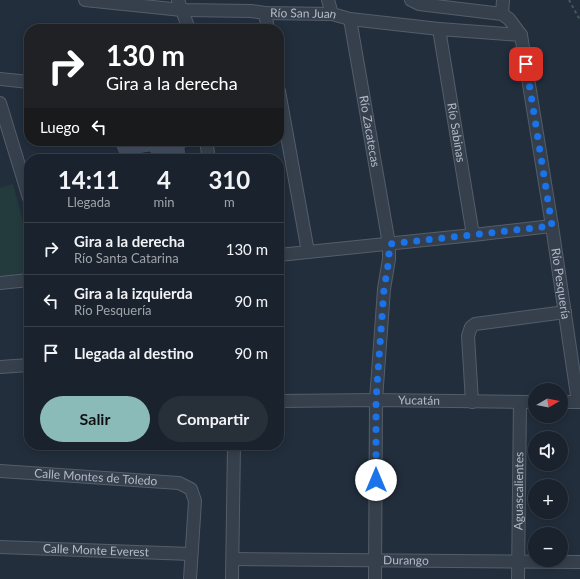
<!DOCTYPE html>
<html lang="es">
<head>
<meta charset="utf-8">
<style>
  :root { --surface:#1a222d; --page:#272f39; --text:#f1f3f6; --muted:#9fa4aa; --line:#383f49; --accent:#8bbbb9 }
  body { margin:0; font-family:Lato,sans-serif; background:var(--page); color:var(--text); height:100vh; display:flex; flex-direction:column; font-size:15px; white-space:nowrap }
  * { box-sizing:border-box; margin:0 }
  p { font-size:13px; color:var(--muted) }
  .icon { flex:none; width:22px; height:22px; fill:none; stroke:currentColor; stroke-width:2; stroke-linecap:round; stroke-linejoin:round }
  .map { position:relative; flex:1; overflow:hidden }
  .panel { position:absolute; left:24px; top:154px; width:260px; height:296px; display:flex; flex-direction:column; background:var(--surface); border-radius:16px; box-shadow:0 2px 10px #0003,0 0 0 1px var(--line) }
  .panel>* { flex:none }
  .top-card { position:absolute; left:24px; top:24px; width:260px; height:122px; border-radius:16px; box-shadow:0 2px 10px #0003,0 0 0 1px var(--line); background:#202124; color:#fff; overflow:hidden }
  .needle { width:26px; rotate:81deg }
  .controls { position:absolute; left:528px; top:383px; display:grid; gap:8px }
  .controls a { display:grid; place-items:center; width:40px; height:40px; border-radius:50%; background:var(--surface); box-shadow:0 2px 10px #0003,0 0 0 1px var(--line); font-size:20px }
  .pin { position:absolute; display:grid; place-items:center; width:34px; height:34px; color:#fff; margin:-17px; border-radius:8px; box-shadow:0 2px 6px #0006 }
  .me { position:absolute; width:44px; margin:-22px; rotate:0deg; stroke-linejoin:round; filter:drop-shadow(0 0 3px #0008) }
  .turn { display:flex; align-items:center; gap:14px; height:84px; padding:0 16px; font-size:18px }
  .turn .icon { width:52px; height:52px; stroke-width:2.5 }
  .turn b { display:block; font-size:28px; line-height:34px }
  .then { display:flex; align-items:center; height:38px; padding:0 16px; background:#0003; gap:8px; font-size:15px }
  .eta { display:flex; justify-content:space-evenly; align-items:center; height:68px; text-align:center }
  .eta b { font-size:24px; font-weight:700; line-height:28px }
  .action { display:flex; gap:8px; margin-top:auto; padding:8px 16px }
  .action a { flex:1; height:46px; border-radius:24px; background:var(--accent); color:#111; font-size:16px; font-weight:700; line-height:46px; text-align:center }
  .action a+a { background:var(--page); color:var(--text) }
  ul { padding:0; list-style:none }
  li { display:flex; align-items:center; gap:12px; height:52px; padding:0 16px; border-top:1px solid var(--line) }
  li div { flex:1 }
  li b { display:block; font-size:15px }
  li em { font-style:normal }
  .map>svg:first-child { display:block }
  .green { fill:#243b3d }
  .building { fill:#435060; stroke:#1d2733 }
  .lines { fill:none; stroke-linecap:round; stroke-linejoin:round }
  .street-casing { stroke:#545d6a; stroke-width:14 }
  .path { stroke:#42585a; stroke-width:2; stroke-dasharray:3 3; stroke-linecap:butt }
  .street { stroke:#36404c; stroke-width:12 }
  .route { stroke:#1a73e8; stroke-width:7; stroke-dasharray:0 12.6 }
  .labels { text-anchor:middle; stroke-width:3; stroke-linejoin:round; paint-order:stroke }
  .street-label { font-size:12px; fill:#b1bac8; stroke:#1b2531 }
</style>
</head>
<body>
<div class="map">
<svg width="580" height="579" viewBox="0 0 580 579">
  <rect width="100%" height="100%" fill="#222e3c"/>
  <path class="green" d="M13,184L29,244V278L0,281V188Z"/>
  <path class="building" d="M105,141H196L197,145L185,148L187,159H151L150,152L120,157L115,145L106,146Z"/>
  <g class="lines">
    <defs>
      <g id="street">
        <path id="s1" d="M85,0L182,10L251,11L265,13L332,14L350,19L439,29L521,35"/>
        <path d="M178,0L189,29"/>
        <path d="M328,0L332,14"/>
        <path id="s2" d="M411,0L419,4L502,14L509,19L521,35L552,226L578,402"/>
        <path d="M265,13L268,29"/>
        <path d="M502,14L503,0"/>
        <path id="s3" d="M350,19L389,244V259L384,289L376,400L375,579"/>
        <path id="s4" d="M439,29L473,235"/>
        <path d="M0,79L29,82"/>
        <path d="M279,91L308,252"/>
        <path d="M0,103L29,198"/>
        <path d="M206,141L209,159"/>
        <path d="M279,255L473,235L552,226"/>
        <path d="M0,283L29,280"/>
        <path d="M0,367L29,365"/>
        <path id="s5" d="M279,401L376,400L535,402"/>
        <path d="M472,402L468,336L471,327L475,324L565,312"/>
        <path d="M561,402H580"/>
        <path id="s6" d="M0,471L179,483L191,489L195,501L190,579"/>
        <path id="s7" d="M0,547L191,554"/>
        <path id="s8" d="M233,559L580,562"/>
        <path d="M232,579L234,445"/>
        <path id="s9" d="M518,579L520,402"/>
      </g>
    </defs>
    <use href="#street" class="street-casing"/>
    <path class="path" d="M569,0L580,20"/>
    <use href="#street" class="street"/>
  </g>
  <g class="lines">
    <path class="route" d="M376,480V400L384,289L389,259V244L552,226L526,64"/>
  </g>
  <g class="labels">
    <g class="street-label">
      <text dy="4" stroke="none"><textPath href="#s1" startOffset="219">Río San Juan</textPath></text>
      <text dy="4" stroke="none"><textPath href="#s3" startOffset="114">Río Zacatecas</textPath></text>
      <text dy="4" stroke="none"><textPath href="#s4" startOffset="105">Río Sabinas</textPath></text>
      <text dy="4" stroke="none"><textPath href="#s2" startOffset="373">Río Pesquería</textPath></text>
      <text dy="4" stroke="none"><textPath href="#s5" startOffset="140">Yucatán</textPath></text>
      <text dy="4" stroke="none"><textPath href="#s6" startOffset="96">Calle Montes de Toledo</textPath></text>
      <text dy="4" stroke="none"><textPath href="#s9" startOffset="88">Aguascalientes</textPath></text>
      <text dy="4" stroke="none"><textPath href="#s7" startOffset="96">Calle Monte Everest</textPath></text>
      <text dy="4" stroke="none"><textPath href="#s8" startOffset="173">Durango</textPath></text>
    </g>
  </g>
</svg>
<div class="controls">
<a><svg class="needle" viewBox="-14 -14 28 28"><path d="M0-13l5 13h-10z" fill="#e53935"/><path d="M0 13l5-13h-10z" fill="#9fa4aa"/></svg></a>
<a><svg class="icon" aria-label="sound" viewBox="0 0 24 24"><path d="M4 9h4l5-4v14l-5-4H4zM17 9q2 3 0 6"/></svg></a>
<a>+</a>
<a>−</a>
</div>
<div class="pin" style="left:526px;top:64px;background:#d93025"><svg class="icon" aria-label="arrive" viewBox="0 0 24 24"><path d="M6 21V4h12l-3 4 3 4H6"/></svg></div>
<svg class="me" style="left:376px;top:480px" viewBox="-20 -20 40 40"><circle r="19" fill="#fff"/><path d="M0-13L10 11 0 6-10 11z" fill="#1a73e8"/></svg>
<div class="top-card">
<div class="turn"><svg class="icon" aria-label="right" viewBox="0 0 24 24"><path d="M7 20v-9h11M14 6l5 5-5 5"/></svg><div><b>130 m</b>Gira a la derecha</div></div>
<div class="then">Luego<svg class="icon" aria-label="left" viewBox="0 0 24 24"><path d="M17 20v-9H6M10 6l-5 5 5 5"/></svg></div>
</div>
<section class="panel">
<div class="eta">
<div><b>14:11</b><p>Llegada</p></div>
<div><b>4</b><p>min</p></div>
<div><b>310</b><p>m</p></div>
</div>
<ul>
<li><svg class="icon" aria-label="right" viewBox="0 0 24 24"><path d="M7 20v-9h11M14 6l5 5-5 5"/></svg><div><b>Gira a la derecha</b><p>Río Santa Catarina</p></div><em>130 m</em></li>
<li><svg class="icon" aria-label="left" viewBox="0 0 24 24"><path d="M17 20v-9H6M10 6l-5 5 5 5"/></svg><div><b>Gira a la izquierda</b><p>Río Pesquería</p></div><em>90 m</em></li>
<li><svg class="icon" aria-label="arrive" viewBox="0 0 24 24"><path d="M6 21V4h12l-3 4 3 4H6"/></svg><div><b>Llegada al destino</b></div><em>90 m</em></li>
</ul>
<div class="action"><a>Salir</a><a>Compartir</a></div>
</section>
</div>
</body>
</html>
